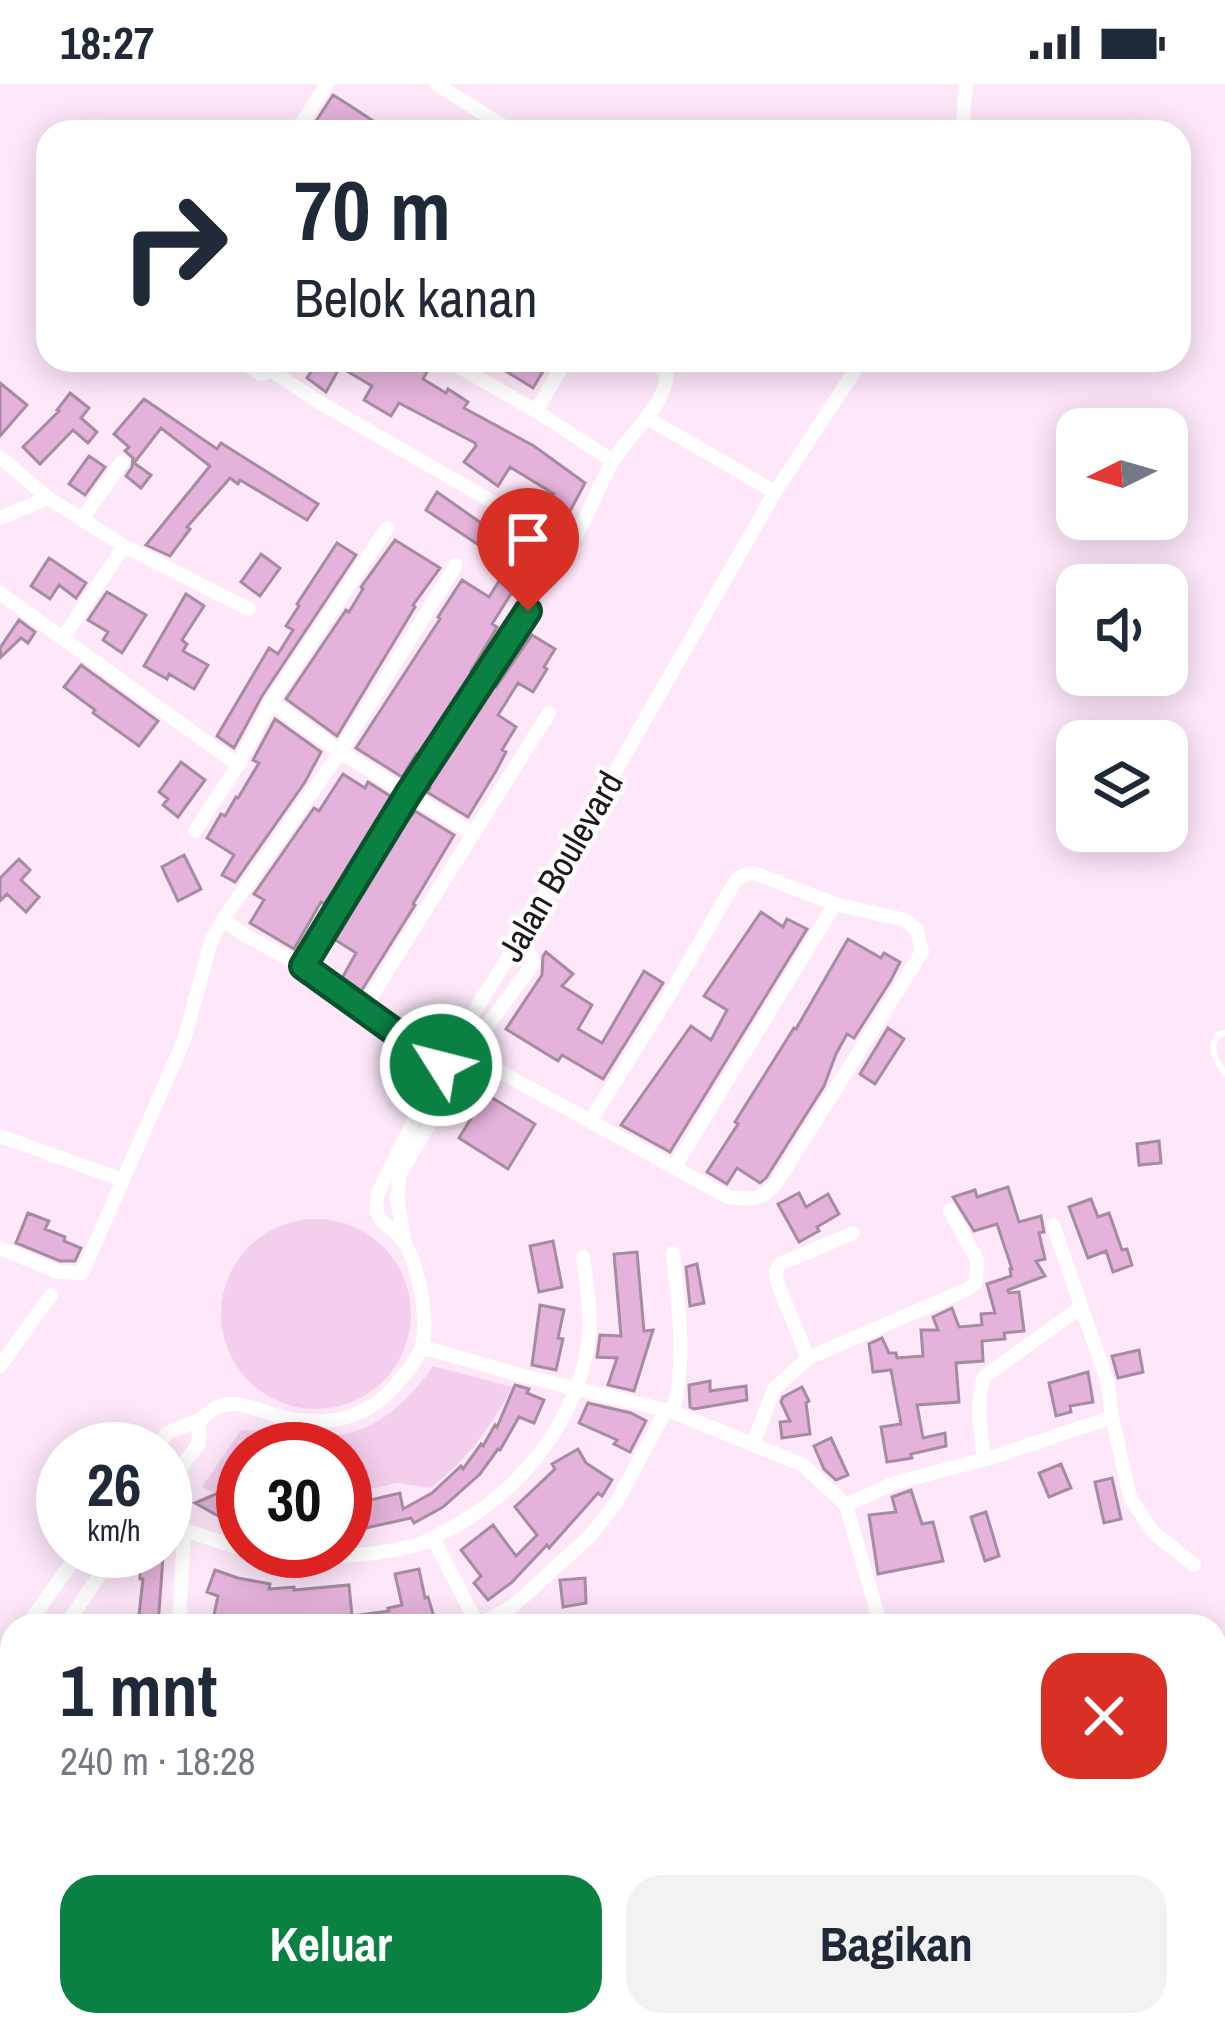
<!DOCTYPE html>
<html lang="id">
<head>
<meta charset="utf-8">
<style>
  :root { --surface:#fff; --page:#f2f2f3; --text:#1f2937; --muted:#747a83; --accent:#0b8043 }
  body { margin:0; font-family:"Archivo Narrow",sans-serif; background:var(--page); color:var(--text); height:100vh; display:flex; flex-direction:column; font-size:45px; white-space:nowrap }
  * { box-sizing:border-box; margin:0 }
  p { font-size:39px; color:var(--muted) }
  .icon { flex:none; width:66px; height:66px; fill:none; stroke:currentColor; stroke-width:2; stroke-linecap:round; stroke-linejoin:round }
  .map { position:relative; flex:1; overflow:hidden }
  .panel { position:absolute; left:0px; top:1530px; width:1227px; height:423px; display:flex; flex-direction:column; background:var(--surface); border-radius:36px 36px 0 0; box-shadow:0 6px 30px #0003 }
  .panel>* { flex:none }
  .hud { position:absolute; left:36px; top:36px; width:1155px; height:252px; border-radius:36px; box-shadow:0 6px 30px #0003; background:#fff; color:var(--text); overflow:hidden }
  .needle { width:78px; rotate:265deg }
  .buttons { position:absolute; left:1056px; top:324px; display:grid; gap:24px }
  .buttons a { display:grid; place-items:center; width:132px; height:132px; border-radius:24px; background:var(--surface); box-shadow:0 6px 30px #0003; font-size:60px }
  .speed { position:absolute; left:36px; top:1338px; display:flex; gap:24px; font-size:60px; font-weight:700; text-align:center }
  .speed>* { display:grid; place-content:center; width:156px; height:156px; border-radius:50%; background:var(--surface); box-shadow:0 6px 30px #0003; line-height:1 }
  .speed small { font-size:30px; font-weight:400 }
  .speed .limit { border:18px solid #d22; background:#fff; color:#111 }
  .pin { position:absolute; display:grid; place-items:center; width:102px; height:102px; color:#fff; margin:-123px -51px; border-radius:50% 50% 50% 0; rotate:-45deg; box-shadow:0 0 12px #0007 }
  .pin .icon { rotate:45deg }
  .me { position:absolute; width:132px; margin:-66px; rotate:306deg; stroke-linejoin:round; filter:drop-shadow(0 0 9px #0008) }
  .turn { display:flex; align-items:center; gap:42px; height:252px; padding:0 60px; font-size:54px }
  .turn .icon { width:156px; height:156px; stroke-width:2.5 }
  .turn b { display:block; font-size:84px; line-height:102px }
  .round { display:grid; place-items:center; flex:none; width:126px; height:126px; border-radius:36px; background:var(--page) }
  .summary { display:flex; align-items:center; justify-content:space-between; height:204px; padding:0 60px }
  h1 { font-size:72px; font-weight:800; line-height:90px }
  .primary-button { display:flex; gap:24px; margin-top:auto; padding:24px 60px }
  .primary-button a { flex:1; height:138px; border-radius:36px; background:var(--accent); color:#fff; font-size:48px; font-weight:800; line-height:138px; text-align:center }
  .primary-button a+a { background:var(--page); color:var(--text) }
  .status { display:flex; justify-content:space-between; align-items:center; height:84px; padding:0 60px; background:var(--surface); direction:ltr }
  .status svg { height:33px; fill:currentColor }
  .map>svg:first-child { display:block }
  .green { fill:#f4cfed }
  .building { fill:#e4b2db; stroke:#a58ca0; stroke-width:3 }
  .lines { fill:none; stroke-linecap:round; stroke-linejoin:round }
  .service { stroke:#fff; stroke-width:6 }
  .minor { stroke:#fff; stroke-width:14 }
  .trunk { stroke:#da8bd0; stroke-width:21 }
  .route-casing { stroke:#07532c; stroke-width:30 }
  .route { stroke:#0b8043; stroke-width:21 }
  .labels { text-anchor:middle; stroke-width:10; stroke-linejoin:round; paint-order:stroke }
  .street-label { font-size:36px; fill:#20171e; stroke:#fcfcfc }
</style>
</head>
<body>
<div class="status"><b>18:27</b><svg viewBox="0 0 49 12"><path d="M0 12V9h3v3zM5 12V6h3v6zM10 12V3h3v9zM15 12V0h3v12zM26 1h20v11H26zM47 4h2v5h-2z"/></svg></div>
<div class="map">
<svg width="1225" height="1952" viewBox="0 0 1225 1952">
  <rect width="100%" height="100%" fill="#fde7f9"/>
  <path class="green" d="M221 1230a95 95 0 1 1 190 0a95 95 0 1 1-190 0Z
    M433,1282L513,1303C490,1343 467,1377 430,1404L397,1399L345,1411V1365H243L242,1421L202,1403L241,1346C264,1346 285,1352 307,1353C364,1357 403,1326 433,1282Z"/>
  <path class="building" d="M333,11L349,21L390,48H309Z
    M319,276H412L428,286L423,295L446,309L448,305L468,318L464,324L534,362L585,399L561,444L540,432L554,410L510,383L498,402L464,378L476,362L475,359L399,319L391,332L364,316L372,302L340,283L326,308L307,294Z
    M488,276H550L533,304Z
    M0,299L27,321L0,352Z
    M70,309L89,324L81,334L97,348L88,359L73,346L40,380L23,363L59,327L57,326Z
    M144,315L217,365L221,359L318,420L307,436L240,396L238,400L230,394L187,443L190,445L170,472L146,461L210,382L161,344L134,379L151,391L141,404L126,392L132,383L133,374L125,367L129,363L114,350Z
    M89,372L105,383L85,411L69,400Z
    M437,408L538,479L520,509L514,505L492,540L497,543L471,587L474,589L420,672L416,670L402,693L356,664L440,535L438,533L462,496L489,513L509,481L426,426Z
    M395,456L440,484L413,521L415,523L337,652L286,615L346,526L349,528L363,505L361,503Z
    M337,459L356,471L262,612L234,664L217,652L269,564L278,570L293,546L286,542L299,522L297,520Z
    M261,470L280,484L260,512L241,498Z
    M49,474L86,499L76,514L59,501L50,515L31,502Z
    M107,508L146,531L122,569L103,556L108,548L88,536Z
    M186,510L204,522L182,556L187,560L183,567L208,581L194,605L169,590L167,595L144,582Z
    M19,536L35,548L28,559L21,554L1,573L0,564Z
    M532,551L555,565L544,583L547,585L533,608L518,599L498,631L516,643L502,666L506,668L496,687L468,733L427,708L430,704L427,702L493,601L496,603Z
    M81,581L158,637L139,662L93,629L95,626L64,603Z
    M275,635L321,668L305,698L235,798L222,791L234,771L207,754L221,730L225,732L236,713L238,714L259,679L253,676Z
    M181,678L205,696L178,733L163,721L168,715L159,708Z
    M343,690L365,704L368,698L390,712L389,716L351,782L324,820L321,818L294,865L250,839L264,816L254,810L314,724L319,727Z
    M415,727L454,751L413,820L415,821L360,909L341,896L356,869L334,855L398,749Z
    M184,771L201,805L178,817L162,783Z
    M19,775L30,786L21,796L39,813L26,828L7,810L0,817V794Z
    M761,828L783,843L787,835L807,845L670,1068L621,1041L691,942L711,956L727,926L704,912Z
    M848,855L881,874L884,869L900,878L891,896L854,954L847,950L836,970L824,1002L766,1094L760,1099L737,1084L727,1100L707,1088L738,1040L735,1038L794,944L796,945Z
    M546,868L573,890L562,902L592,921L578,945L602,959L644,887L663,899L603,995L562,971L558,977L506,945L542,891L543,872Z
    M888,944L904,955L875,1000L860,990Z
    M486,1010L535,1040L508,1085L459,1054Z
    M1159,1057L1161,1079L1139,1081L1137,1060Z
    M1008,1103L1019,1138L1041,1132L1044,1148L1039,1149L1045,1175L1036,1177L1045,1192L1008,1206L1009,1209L1019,1208L1024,1247L1004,1249L1005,1255L982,1257L983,1277L956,1279L959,1318L917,1321L923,1354L945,1349L946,1362L911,1370L912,1374L887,1378L881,1343L901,1340L891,1286L873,1288L869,1260L882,1254L889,1269H896L897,1274L923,1272L921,1246H938L933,1233L952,1224L959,1243L982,1241L981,1230L995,1229L987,1200L1011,1192L1010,1185H1012L997,1140L974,1147L953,1113L975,1106L977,1113Z
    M799,1109L806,1123L828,1110L839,1130L817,1143L819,1147L799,1158L778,1120Z
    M1091,1115L1098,1133L1109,1129L1122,1166L1127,1165L1132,1181L1113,1188L1106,1167L1088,1174L1069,1123Z
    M28,1129L49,1137L45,1145L65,1153L64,1157L81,1164L75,1177H60L16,1159Z
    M553,1157L562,1203L539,1208L530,1162Z
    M637,1168L644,1247L653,1246L634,1307L608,1301L617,1274L597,1273L600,1251L621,1252L614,1170Z
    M697,1180L704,1219L690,1222L686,1183Z
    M540,1221L564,1226L558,1254L563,1255L556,1286L532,1281Z
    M1139,1266L1143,1288L1118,1294L1112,1272Z
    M1088,1288L1093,1318L1070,1322L1071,1328L1056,1332L1049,1299Z
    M710,1297V1307L746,1302L747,1316L694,1325L690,1323L689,1301Z
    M515,1301L529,1305L527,1309L544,1316L534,1339L519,1333L500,1366L498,1365L480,1390L443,1423L414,1439L411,1434L348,1448L345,1422L400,1409L403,1425L432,1409L461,1382L463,1385L481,1360L483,1362L495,1341L497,1343Z
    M802,1303L809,1317L806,1319L810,1350L782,1354L780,1338L790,1337L781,1318L783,1313Z
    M588,1319L631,1329L646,1337L630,1368L614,1360L617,1356L579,1339Z
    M831,1354L848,1391L836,1396L824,1385L814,1362Z
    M578,1365L586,1379L612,1396L602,1412L598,1409L549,1464L547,1461L511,1499L488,1516L474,1499L481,1492L461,1466L493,1441L516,1472L537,1451L515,1423L555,1385L552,1380Z
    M1061,1380L1071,1404L1049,1413L1039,1389Z
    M1112,1394L1121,1435L1104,1439L1095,1398Z
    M230,1404L243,1407V1441L222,1434L195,1419Z
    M911,1406L922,1440L933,1438L943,1477L878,1490L869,1431L896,1428L892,1413Z
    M986,1428L999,1472L985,1477L971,1433Z
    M140,1472H163L158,1542L138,1540L143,1495H140Z
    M419,1485L425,1514L428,1513L436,1540L427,1542L212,1540L218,1512L207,1508L215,1486L238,1494L270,1500L269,1505L294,1503V1506L349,1501L352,1532L389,1527L388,1524L402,1521L395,1490Z
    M585,1494L586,1519L563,1523L560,1496Z"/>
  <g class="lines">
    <path class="service" d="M1225,949L1218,951L1213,961L1215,973L1225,990
      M808,1542L810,1538
      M1215,1839L1225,1851
      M1072,1941L1077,1952"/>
    <path class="minor" d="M436,0L513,48
      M296,48L327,0
      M962,48L966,0
      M239,276L261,290L272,287L314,315L569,462C589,435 596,404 613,377C630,349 666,322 667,288L649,276
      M447,276L536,327L613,377
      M536,327L566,276
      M647,334L775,408
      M0,373L48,414L124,462L249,525
      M0,434L48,414
      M83,434L122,378
      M0,509L238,681
      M63,554L124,462
      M271,618L340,668L474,750
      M195,747L238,681L271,618L387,444
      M223,835L246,852L303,882L441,981
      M303,882L408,710L528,527
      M364,924L549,629
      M470,971L728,1113C749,1115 759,1118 775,1101L922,868L917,846L905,836L835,820L754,789L747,790L736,796L670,910L591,1036
      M0,1052L123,1096L184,956L211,858L223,835L340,668L456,481
      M674,1084L835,820
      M404,1155L397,1113L400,1090L483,948L533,880L531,871L519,856
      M0,1164L58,1188L82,1189L123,1096
      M673,1169C678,1223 687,1274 673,1328
      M422,1263L520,1291L673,1328L803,1381L846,1421
      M808,1274L968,1205L976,1198L977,1176L950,1126
      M0,1282L51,1211
      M1112,1333L1130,1413L1153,1448L1194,1481
      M200,1336C210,1327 218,1320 233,1320C247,1320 264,1328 278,1332C318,1343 360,1338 390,1307C401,1295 417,1278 422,1261C429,1235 419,1185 406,1161C393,1137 370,1144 378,1109L441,981L519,856L775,408L862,276
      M753,1360L774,1305L808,1274L777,1198L776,1187L780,1180L853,1149
      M155,1365L167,1349L200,1336L198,1361L165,1403
      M984,1376C981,1348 975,1320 984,1293L1081,1223
      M165,1431L184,1446L243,1465
      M433,1454L478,1542
      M251,1467C302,1477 366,1474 417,1461C426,1458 434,1453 442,1449C514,1414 572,1345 587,1266C593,1236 587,1204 583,1173
      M27,1542L80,1467
      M65,1542L116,1467
      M179,1542L184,1446
      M477,1542L512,1523L591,1451L616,1419L666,1326
      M881,1542L846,1421L895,1399L993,1373L1112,1333L1108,1299L1053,1141
      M0,1580L12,1563
      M0,1640L12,1622"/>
    <path class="trunk" d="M1215,1751L1225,1744
      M1215,1785L1225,1778
      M723,1952L733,1941
      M757,1952L769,1941"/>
  </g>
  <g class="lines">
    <defs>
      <path id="route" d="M441,981L303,882L408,710L528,527"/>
    </defs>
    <use href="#route" class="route-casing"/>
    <use href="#route" class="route"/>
  </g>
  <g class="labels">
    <g class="street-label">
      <text transform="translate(560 782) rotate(-60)" y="13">Jalan Boulevard</text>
    </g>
  </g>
</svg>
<div class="buttons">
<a><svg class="needle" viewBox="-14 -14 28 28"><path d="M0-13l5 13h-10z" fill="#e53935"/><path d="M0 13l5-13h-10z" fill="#747a83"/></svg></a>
<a><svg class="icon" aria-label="sound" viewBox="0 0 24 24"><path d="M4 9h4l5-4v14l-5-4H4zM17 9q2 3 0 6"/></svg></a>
<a><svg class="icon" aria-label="layers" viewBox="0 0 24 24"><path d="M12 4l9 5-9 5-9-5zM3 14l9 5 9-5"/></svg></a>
</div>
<div class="speed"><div>26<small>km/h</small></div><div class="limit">30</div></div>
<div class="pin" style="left:528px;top:527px;background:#d93025"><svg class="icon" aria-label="arrive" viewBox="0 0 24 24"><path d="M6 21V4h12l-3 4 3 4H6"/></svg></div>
<svg class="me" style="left:441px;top:981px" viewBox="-20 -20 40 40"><circle r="17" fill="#0b8043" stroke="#fff" stroke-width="3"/><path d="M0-11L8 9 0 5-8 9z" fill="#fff"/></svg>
<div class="hud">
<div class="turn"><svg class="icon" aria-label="right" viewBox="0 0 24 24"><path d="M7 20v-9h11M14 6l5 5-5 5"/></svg><div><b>70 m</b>Belok kanan</div></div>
</div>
<section class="panel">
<div class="summary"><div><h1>1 mnt</h1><p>240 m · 18:28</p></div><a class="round" style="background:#d93025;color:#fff"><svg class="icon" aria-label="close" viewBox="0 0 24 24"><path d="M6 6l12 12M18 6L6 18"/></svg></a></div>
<div class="primary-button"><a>Keluar</a><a>Bagikan</a></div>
</section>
</div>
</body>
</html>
